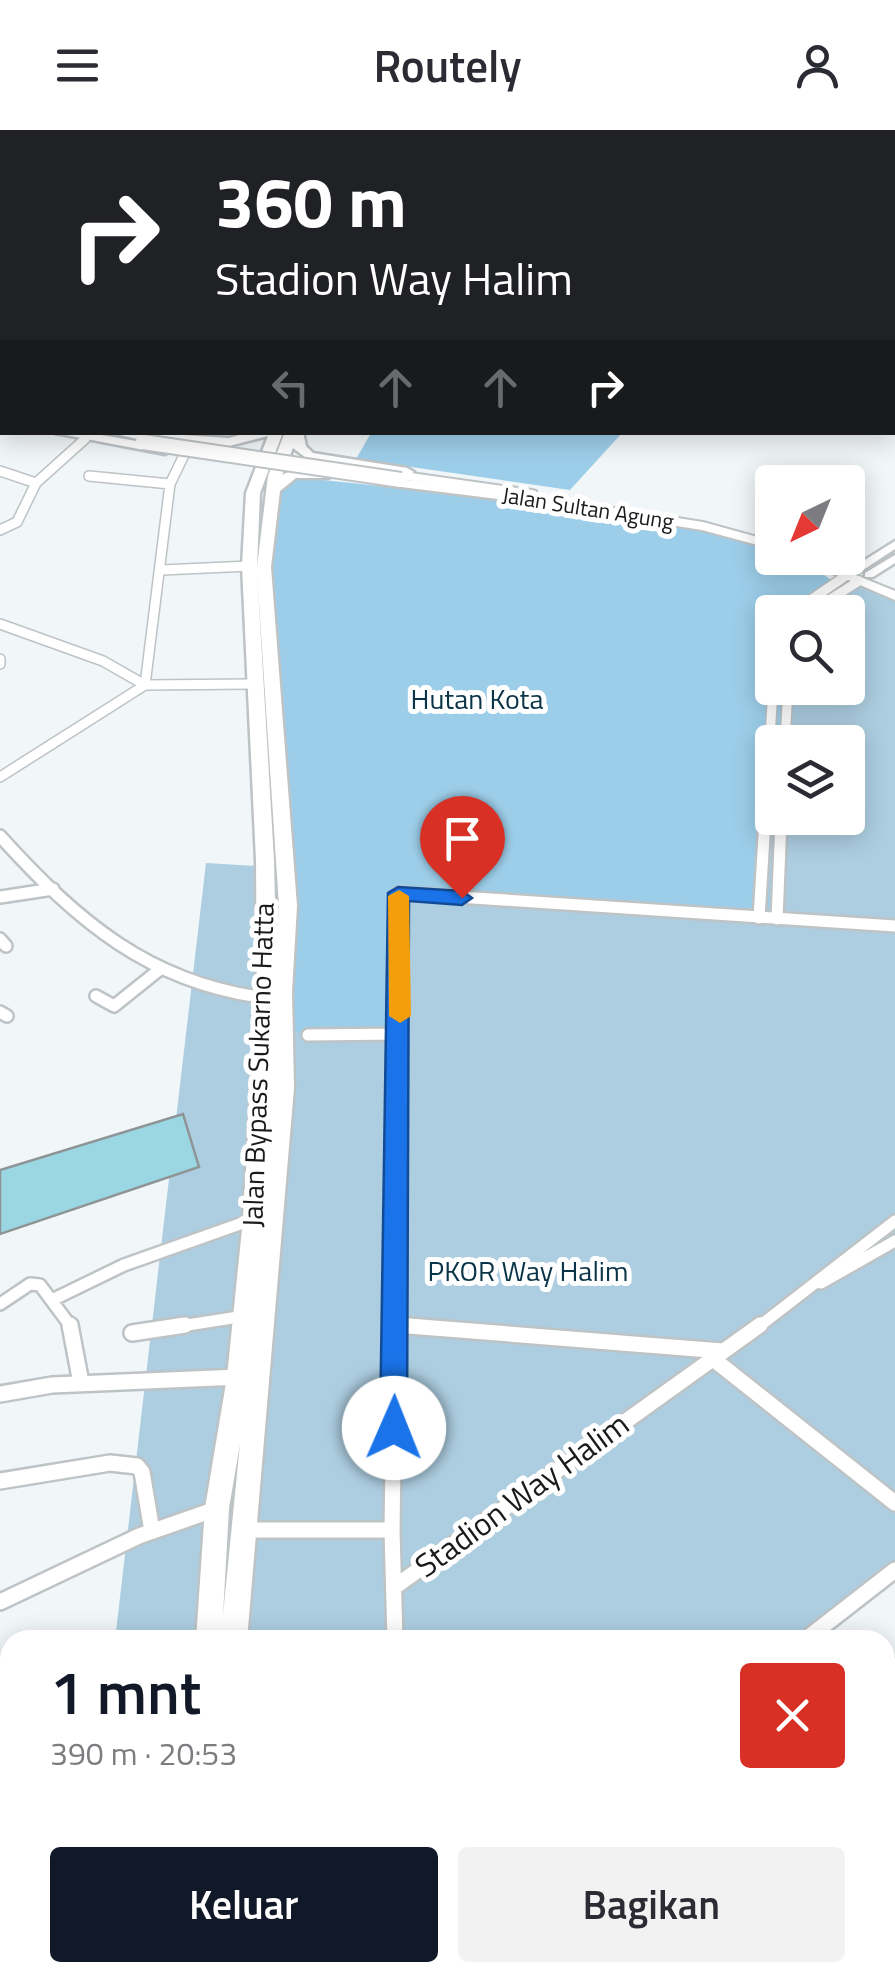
<!DOCTYPE html>
<html lang="id">
<head>
<meta charset="utf-8">
<style>
  :root { --surface:#fff; --page:#f2f2f3; --text:#2b2b33; --muted:#7c7c81; --accent:#111827 }
  body { margin:0; font-family:"Titillium Web",sans-serif; background:var(--page); color:var(--text); height:100vh; display:flex; flex-direction:column; font-size:38px; white-space:nowrap }
  * { box-sizing:border-box; margin:0 }
  p { font-size:32px; color:var(--muted) }
  .icon { flex:none; width:55px; height:55px; fill:none; stroke:currentColor; stroke-width:2; stroke-linecap:round; stroke-linejoin:round }
  .map { position:relative; flex:1; overflow:hidden }
  .side { position:absolute; left:0px; top:1500px; width:895px; height:352px; display:flex; flex-direction:column; background:var(--surface); border-radius:30px 30px 0 0; box-shadow:0 5px 25px #0003 }
  .side>* { flex:none }
  .top-card { position:absolute; left:0px; top:0px; width:895px; height:305px; box-shadow:0 5px 25px #0003; background:#202124; color:#fff; overflow:hidden }
  .needle { width:65px; rotate:223deg }
  .fabs { position:absolute; left:755px; top:335px; display:grid; gap:20px }
  .fabs a { display:grid; place-items:center; width:110px; height:110px; border-radius:10px; background:var(--surface); box-shadow:0 5px 25px #0003; font-size:50px }
  .pin { position:absolute; display:grid; place-items:center; width:85px; height:85px; color:#fff; margin:-102px -42px; border-radius:50% 50% 50% 0; rotate:-45deg; box-shadow:0 0 10px #0007 }
  .pin .icon { rotate:45deg }
  .me { position:absolute; width:110px; margin:-55px; rotate:1deg; stroke-linejoin:round; filter:drop-shadow(0 0 8px #0008) }
  .turn { display:flex; align-items:center; gap:35px; height:210px; padding:0 50px; font-size:45px }
  .turn .icon { width:130px; height:130px; stroke-width:2.5 }
  .turn b { display:block; font-size:70px; line-height:85px }
  .lanes { display:flex; align-items:center; height:95px; padding:0 50px; background:#0003; justify-content:center; gap:50px; direction:ltr }
  .lanes .off { opacity:.35 }
  .round { display:grid; place-items:center; flex:none; width:105px; height:105px; border-radius:10px; background:var(--page) }
  .overview { display:flex; align-items:center; justify-content:space-between; height:170px; padding:0 50px }
  h1 { font-size:60px; font-weight:600; line-height:75px; color:var(--accent) }
  .primary-button { display:flex; gap:20px; margin-top:auto; padding:20px 50px }
  .primary-button a { flex:1; height:115px; border-radius:10px; background:var(--accent); color:#fff; font-size:40px; font-weight:600; line-height:115px; text-align:center }
  .primary-button a+a { background:var(--page); color:var(--text) }
  header { display:flex; justify-content:space-between; align-items:center; height:130px; padding:0 50px; background:var(--surface); font-size:45px; font-weight:600 }
  .map>svg:first-child { display:block }
  .green { fill:#adcee1 }
  .forest { fill:#9dcee9 }
  .building { fill:#9ad7e2; stroke:#8e9495; stroke-width:2.5 }
  .lines { fill:none; stroke-linecap:round; stroke-linejoin:round }
  .street-far3-casing { stroke:#bec3c6; stroke-width:9 }
  .street-far2-casing { stroke:#bec3c6; stroke-width:12 }
  .street-far1-casing { stroke:#bec3c6; stroke-width:16 }
  .street-casing { stroke:#bec3c6; stroke-width:20 }
  .secondary-casing { stroke:#bec3c6; stroke-width:5 }
  .primary-casing { stroke:#bec3c6; stroke-width:4 }
  .highway-casing { stroke:#bec3c6; stroke-width:5 }
  .street-far3 { stroke:#fff; stroke-width:6 }
  .street-far2 { stroke:#fff; stroke-width:9 }
  .street-far1 { stroke:#fff; stroke-width:11 }
  .street { stroke:#fff; stroke-width:15 }
  .secondary { fill:#fff; fill-rule:evenodd }
  .primary { fill:#fff; fill-rule:evenodd }
  .highway { fill:#fff; fill-rule:evenodd }
  .primary-bridge-casing { stroke:#bec3c6; stroke-width:18; stroke-linecap:butt }
  .primary-bridge { stroke:#fff; stroke-width:14 }
  .route { fill:#1a73e8; stroke:#114b97; stroke-width:2.5 }
  .slow { fill:#f59e0b }
  .labels { text-anchor:middle; stroke-width:10; stroke-linejoin:round; paint-order:stroke }
  .far-street-label { font-size:22px; fill:#181a1b; stroke:#fff }
  .park-label { font-size:28px; fill:#0a3447; stroke:#fff }
  .street-label { font-size:28px; fill:#181a1b; stroke:#fff }
  .near-street-label { font-size:32px; fill:#181a1b; stroke:#fff }
</style>
</head>
<body>
<header><svg class="icon" aria-label="menu" viewBox="0 0 24 24"><path d="M4 6h16M4 12h16M4 18h16"/></svg>Routely<svg class="icon" aria-label="person" viewBox="0 0 24 24"><circle cx="12" cy="8" r="4"/><path d="M4 21q1-7 8-7t8 7"/></svg></header>
<div class="map">
<svg width="895" height="1851" viewBox="0 0 895 1851">
  <rect width="100%" height="100%" fill="#f1f6f9"/>
  <path class="green" d="M847,446L895,467V1440L807,1510H115L206,733L777,766L779,688H848V612H781L783,558H848V482H798Z"/>
  <path class="forest" d="M371,303V302L622,303L570,360L356,329Z
    M293,347L537,372L742,405L772,416V428H800L837,454L803,482H772V558H783L781,612H772V688H779L777,789L410,767L406,898L293,902L265,405L276,366Z"/>
  <path class="building" d="M183,984L199,1037L0,1104V1040Z"/>
  <g class="lines">
    <defs>
      <path id="street-far3" d="M631,0L643,2
        M197,2L201,0
        M217,2L224,0
        M257,2L263,0
        M678,2L682,0
        M0,3L7,0
        M892,120L895,117"/>
      <path id="street-far2" d="M0,341L36,353
        M89,346L170,354
        M17,392L36,353L85,309
        M0,400L17,392
        M162,440L249,436
        M793,482L847,445
        M810,482L859,451
        M0,494L103,531L145,555L253,554
        M0,529V534
        M785,612L788,558
        M0,647L145,555L170,354L185,323
        M765,692L773,558
        M781,692V688"/>
      <path id="street-far1" d="M0,706C77,791 150,854 267,868
        M0,767L53,759
        M759,788L765,690
        M777,789L781,690
        M0,809L6,816
        M96,866L114,876L159,840
        M0,882L7,886
        M308,905L399,904
        M821,1153L895,1111
        M54,1169L124,1135L254,1089
        M0,1174L30,1154L40,1155L72,1198
        M395,1195L427,1198
        M168,1198L245,1186
        M395,1198L399,763L895,796
        M757,1198L895,1091"/>
      <path id="street" d="M70,1195L81,1253
        M396,1195L722,1221
        M132,1203L185,1195
        M712,1228L895,1373
        M0,1264L52,1255L239,1247
        M0,1351L110,1333L137,1336L142,1342L152,1401
        M245,1400H392
        M396,1456L760,1195
        M0,1472L139,1406L216,1379
        M395,1510L392,1400L395,1195
        M805,1510L895,1440
        M885,1544L895,1536
        M885,1644L895,1635
        M0,1648H10
        M885,1767L895,1757
        M885,1787L895,1797
        M0,1832L10,1838
        M17,1842L32,1851
        M546,1842L554,1851
        M499,1851L508,1842
        M638,1851L648,1842
        M787,1851L797,1842"/>
      <path id="secondary" d="M2,142V148L0,149V143Z
        M895,411V419L860,442H852V438Z
        M895,425V433L873,447H865V443Z"/>
      <path id="primary" d="M0,278L2,279V286H0Z
        M107,302H140L152,307L146,311Z
        M404,342L532,360L536,361L537,366L703,392L772,411V419L702,400L523,372L519,371L518,366L400,349V343Z
        M797,428H814L895,461V470Z"/>
      <path id="highway" d="M50,302H84L165,316L172,320L165,324Z
        M138,302L229,308L249,302H283L260,363L257,437L268,346L285,302H303L306,316L313,323L407,338L414,342L407,346L309,330L293,318L282,345C295,337 323,336 335,344L328,348H296L280,361L271,437L297,776L292,862L294,958L247,1510H196L205,1378L227,1247L243,1089L257,868L256,730L242,436L246,363L268,306L229,316L144,308ZM257,442L279,776L276,817L274,730ZM240,1314L223,1485L229,1378Z
        M382,347L538,366L545,370L538,374L377,354V348Z
        M182,1842H212V1851H182Z
        M214,1842H244V1851H214Z"/>
    </defs>
    <use href="#street-far3" class="street-far3-casing"/>
    <use href="#street-far2" class="street-far2-casing"/>
    <use href="#street-far1" class="street-far1-casing"/>
    <use href="#street" class="street-casing"/>
    <use href="#secondary" class="secondary-casing"/>
    <use href="#primary" class="primary-casing"/>
    <use href="#highway" class="highway-casing"/>
    <use href="#street-far3" class="street-far3"/>
    <use href="#street-far2" class="street-far2"/>
    <use href="#street-far1" class="street-far1"/>
    <use href="#street" class="street"/>
    <use href="#secondary" class="secondary"/>
    <use href="#primary" class="primary"/>
    <use href="#highway" class="highway"/>
    <defs>
      <path id="primary-bridge" d="M143,312L401,350"/>
    </defs>
    <use href="#primary-bridge" class="primary-bridge-casing"/>
    <use href="#primary-bridge" class="primary-bridge"/>
  </g>
  <path class="route" d="M398,757L462,761L472,768L462,775L409,771L407,1298L403,1305L394,1309L384,1305L380,1298L388,763Z"/>
  <path class="slow" d="M399,760L409,766L411,886L400,893L389,886L388,766Z"/>
  <g class="labels">
    <g class="far-street-label">
      <text transform="translate(588 378) rotate(9)" y="8">Jalan Sultan Agung</text>
    </g>
    <g class="park-label">
      <text x="477" y="579">Hutan Kota</text>
      <text x="528" y="1151">PKOR Way Halim</text>
    </g>
    <g class="street-label">
      <text transform="translate(258 935) rotate(-88)" y="10">Jalan Bypass Sukarno Hatta</text>
    </g>
    <g class="near-street-label">
      <text transform="translate(522 1365) rotate(-36)" y="11">Stadion Way Halim</text>
    </g>
  </g>
</svg>
<div class="fabs">
<a><svg class="needle" viewBox="-14 -14 28 28"><path d="M0-13l5 13h-10z" fill="#e53935"/><path d="M0 13l5-13h-10z" fill="#7c7c81"/></svg></a>
<a><svg class="icon" aria-label="search" viewBox="0 0 24 24"><circle cx="10" cy="10" r="6"/><path d="M15 15l6 6"/></svg></a>
<a><svg class="icon" aria-label="layers" viewBox="0 0 24 24"><path d="M12 4l9 5-9 5-9-5zM3 14l9 5 9-5"/></svg></a>
</div>
<div class="pin" style="left:462px;top:768px;background:#d93025"><svg class="icon" aria-label="arrive" viewBox="0 0 24 24"><path d="M6 21V4h12l-3 4 3 4H6"/></svg></div>
<svg class="me" style="left:394px;top:1298px" viewBox="-20 -20 40 40"><circle r="19" fill="#fff"/><path d="M0-13L10 11 0 6-10 11z" fill="#1a73e8"/></svg>
<div class="top-card">
<div class="turn"><svg class="icon" aria-label="right" viewBox="0 0 24 24"><path d="M7 20v-9h11M14 6l5 5-5 5"/></svg><div><b>360 m</b>Stadion Way Halim</div></div>
<div class="lanes"><svg class="icon off" aria-label="left" viewBox="0 0 24 24"><path d="M17 20v-9H6M10 6l-5 5 5 5"/></svg><svg class="icon off" aria-label="ahead" viewBox="0 0 24 24"><path d="M12 20V5M6 11l6-6 6 6"/></svg><svg class="icon off" aria-label="ahead" viewBox="0 0 24 24"><path d="M12 20V5M6 11l6-6 6 6"/></svg><svg class="icon" aria-label="right" viewBox="0 0 24 24"><path d="M7 20v-9h11M14 6l5 5-5 5"/></svg></div>
</div>
<section class="side">
<div class="overview"><div><h1>1 mnt</h1><p>390 m · 20:53</p></div><a class="round" style="background:#d93025;color:#fff"><svg class="icon" aria-label="close" viewBox="0 0 24 24"><path d="M6 6l12 12M18 6L6 18"/></svg></a></div>
<div class="primary-button"><a>Keluar</a><a>Bagikan</a></div>
</section>
</div>
</body>
</html>
